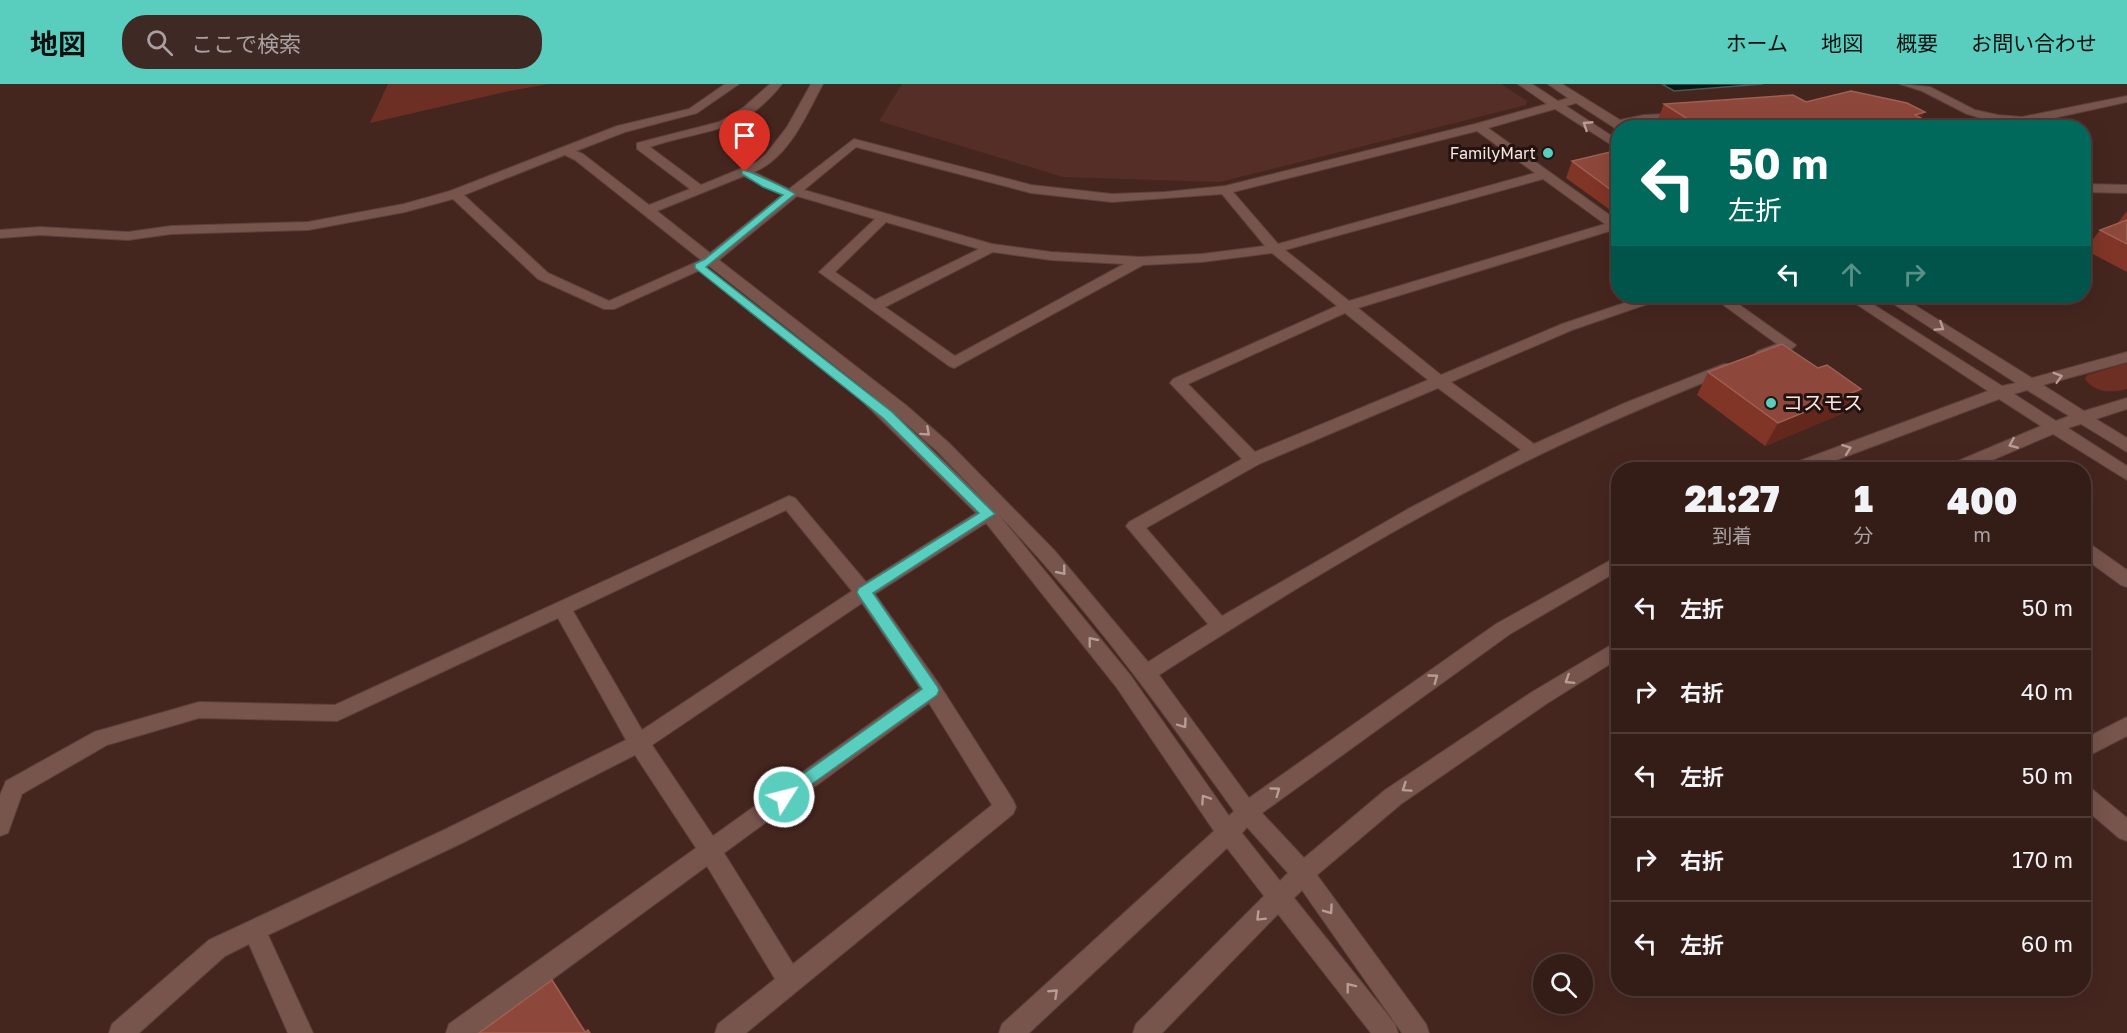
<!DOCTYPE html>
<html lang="ja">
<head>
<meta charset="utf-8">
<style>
  :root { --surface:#341c17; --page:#3f2924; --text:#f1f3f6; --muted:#a9a1a1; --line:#4e3a36; --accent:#59cebe }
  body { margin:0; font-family:"Golos Text","Noto Sans JP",sans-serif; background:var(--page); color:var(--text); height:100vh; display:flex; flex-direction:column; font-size:22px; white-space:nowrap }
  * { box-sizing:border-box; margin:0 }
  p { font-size:20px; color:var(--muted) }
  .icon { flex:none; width:33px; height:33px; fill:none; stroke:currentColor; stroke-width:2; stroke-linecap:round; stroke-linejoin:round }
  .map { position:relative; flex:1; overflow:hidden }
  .panel { position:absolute; left:1611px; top:378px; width:480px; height:534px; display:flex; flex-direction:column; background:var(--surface); border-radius:24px; box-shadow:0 6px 24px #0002,0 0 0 2px var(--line) }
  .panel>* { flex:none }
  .top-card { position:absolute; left:1611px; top:36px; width:480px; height:183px; border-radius:24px; box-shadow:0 6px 24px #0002,0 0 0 2px var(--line); background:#00695c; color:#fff; overflow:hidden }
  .controls { position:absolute; left:1533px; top:870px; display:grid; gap:12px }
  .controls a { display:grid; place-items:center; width:60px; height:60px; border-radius:50%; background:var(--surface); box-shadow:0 6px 24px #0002,0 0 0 2px var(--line); font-size:30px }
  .pin { position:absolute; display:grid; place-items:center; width:51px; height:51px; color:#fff; margin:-62px -26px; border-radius:50% 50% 50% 0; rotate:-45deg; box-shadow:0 0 6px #0007 }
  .pin .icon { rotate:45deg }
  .me { position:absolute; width:66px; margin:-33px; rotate:54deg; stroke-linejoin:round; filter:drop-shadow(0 0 4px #0008) }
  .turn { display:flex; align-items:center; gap:21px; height:126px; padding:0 18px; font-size:27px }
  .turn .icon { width:78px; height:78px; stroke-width:2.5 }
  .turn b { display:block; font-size:42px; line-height:51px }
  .lanes { display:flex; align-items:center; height:57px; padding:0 18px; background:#0003; justify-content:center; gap:30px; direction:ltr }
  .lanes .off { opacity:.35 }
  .eta { display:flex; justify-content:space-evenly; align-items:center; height:102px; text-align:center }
  .eta b { font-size:36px; font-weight:800; line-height:42px }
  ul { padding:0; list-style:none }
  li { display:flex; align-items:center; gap:18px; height:84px; padding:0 18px; border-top:2px solid var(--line) }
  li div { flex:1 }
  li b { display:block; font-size:22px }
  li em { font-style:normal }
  header { display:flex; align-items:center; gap:36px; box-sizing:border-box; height:84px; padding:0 30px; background:var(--accent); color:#111 }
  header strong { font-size:28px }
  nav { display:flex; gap:33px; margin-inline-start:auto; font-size:21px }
  .search { width:420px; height:54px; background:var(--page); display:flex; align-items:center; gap:15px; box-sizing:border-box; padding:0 21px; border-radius:24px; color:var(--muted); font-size:22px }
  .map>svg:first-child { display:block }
  .built { fill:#542e27 }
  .green { fill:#6d2f24 }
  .water { fill:#071816; stroke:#505552; stroke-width:1.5 }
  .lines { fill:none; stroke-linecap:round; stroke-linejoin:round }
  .minor-casing { stroke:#5c413c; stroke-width:2 }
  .minor { fill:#77544c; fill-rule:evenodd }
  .wall { fill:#813527 }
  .shaded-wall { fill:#64271b }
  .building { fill:#8e483b; stroke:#9f6054; stroke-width:1.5 }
  .oneway { stroke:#b89c96 }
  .route { fill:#59cebe; stroke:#3a867c; stroke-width:1.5 }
  .poi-dot { fill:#59cebe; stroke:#221310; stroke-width:2 }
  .labels { text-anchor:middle; stroke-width:6; stroke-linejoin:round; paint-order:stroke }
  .far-poi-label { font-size:16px; fill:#f9e4df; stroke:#221310; text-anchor:end }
  .poi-label { font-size:20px; fill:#f9e4df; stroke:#221310; text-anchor:start }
</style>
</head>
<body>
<header>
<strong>地図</strong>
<div class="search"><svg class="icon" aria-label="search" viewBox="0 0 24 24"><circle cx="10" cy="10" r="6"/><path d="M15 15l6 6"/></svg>ここで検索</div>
<nav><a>ホーム</a><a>地図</a><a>概要</a><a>お問い合わせ</a></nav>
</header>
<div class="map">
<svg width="2127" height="949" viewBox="0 0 2127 949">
  <rect width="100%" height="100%" fill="#45261f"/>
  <path class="built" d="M902,0H1501L1527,17L1526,21L1220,98L1063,93L879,37Z"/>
  <path class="green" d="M388,0H549L509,7L370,39Z
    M2127,279V305C2111,309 2095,309 2085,295L2087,291Z"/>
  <path class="water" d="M1662,0H1763L1674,7Z"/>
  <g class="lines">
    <defs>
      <path id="minor" d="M725,0H739L697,29L625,48L576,67L583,70L649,121L690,105L637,65V59L719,38L744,23L770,0H782C741,52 705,44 650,63L701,101L757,78L766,70L787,43L811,0H823C806,31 789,74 754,88L789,105L854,55L1031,101L1112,110L1165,108L1225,102L1475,40L1547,20L1518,0H1532L1558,17L1568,14L1548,0H1562L1620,36L1644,31L1686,29V35L1682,36L1628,42L1630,44H1618V46L1576,19L1566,22L1618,56V65L1555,25L1488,44L1618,137V147L1613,146L1358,224L1441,291L1562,240L1645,212H1664L1662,215L1572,246L1451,298L1534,360L1625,319L1724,280H1734L1737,283L1734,286C1668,313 1603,340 1539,371C1407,435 1282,512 1159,591L1249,714L1496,540L1618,472V487L1510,550L1262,729L1304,774L1385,706L1532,608L1611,561L1618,558V575L1546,620L1401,720L1317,791L1426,940L1429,949H1402L1302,806L1294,814L1395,940L1398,949H1371L1278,830L1162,949H1133L1136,940L1264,812L1227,764L1029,949H999L1002,940L1214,747L1117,604L986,439L875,510L939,600L1013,716L1016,723L1013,730L746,949H715L718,940L775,895L707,782L479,949H446L449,940L696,764L635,671L462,759L268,851L313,949H288L249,860L225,872L139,949H109L112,940L209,856L446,745L626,656L558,534L337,637L199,634L107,661L22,710L8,749L0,752V711L6,697L94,648L199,618L335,621L789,412L795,414L866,498L976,429L861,316L863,312H873L709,182L614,225H604L538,195L453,115L405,128L308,146L171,150L128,156L40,151L0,154V146L40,143L128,148L171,142L308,138L404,120L450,107L617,42L689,25ZM1477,47L1535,89L1278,160L1233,108ZM856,63L1031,109L1112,118L1222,110L1265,162L1202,170L1140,173L1051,168L992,160L804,106ZM565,71L575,76L701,176L609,217L548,189L464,111ZM744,92L782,111L710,169L657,127ZM1543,95L1605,140L1349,217L1285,166ZM797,112L875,135L819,188L949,282L954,284L1143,181L1202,178L1272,169L1337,222L1173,295L1170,299L1242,375L1129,438L1126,442L1208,540L1148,578L1054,466L949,359L907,322L719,176ZM886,138L979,165L875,216L835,188ZM993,168L1051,176L1124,180L955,272L885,223ZM1345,229L1428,296L1255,368L1188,300ZM1438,304L1521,366L1408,425L1222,532L1146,444L1259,380ZM894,329L937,367L985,417ZM786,426L852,507L642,646L573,527ZM999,431C1087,523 1160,624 1234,727L1229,732L1131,592ZM862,519L920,604L713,752L652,661ZM929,619L992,721L793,880L724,769ZM1247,743L1288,789L1280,797L1242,749Z
        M1900,0L1930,3L1975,26L1998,31L2022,33L2127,12V18L2022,41L1998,39L1967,30L1922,7Z
        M2084,100L2127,101V109L2084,108Z
        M1711,212H1727L1796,261L1793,264L1763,275L1758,273L1755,270L1758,267L1777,260Z
        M1844,212H1860L2002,302L2016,299L1886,215L1884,212H1900L2032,294L2127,268V278L2043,301L2084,327L2127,314V325L2096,335L2127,354V368L2081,340L2068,344L2127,382V396L2053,350L1969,386H1944L1946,382L2041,342L1999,315L1810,386H1784L1786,382L1988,307ZM2027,306L2069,332L2056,337L2014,310Z
        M2084,458L2090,460L2127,486V503L2121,501L2084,474Z
        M2127,633V652L2084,674V655Z
        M2084,703L2092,705L2127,734V757L2119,754L2084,724Z"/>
    </defs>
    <use href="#minor" class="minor-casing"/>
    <use href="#minor" class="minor"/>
  </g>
  <path class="wall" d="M1806,18L1921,34L1939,44H1661L1656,40L1664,20Z
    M1618,74V127L1613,128L1566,94L1572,77Z
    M2127,127V188L2085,166L2100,146L2117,140Z
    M1818,284L1861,305L1846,328L1765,362L1697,311L1708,288Z"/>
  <path class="shaded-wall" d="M1925,28L1916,44L1915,31Z
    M1618,114V127L1613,128Z
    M1861,305L1846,328L1765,362L1778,339Z
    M552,896L559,905L588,949H587Z"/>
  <path class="building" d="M1851,7L1907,19L1925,28L1915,31L1939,44H1702L1664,20L1793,11L1806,18Z
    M1610,68L1618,74V111L1572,77Z
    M2127,136V160L2100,146Z
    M1782,260L1818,284L1827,281L1861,305L1778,339L1708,288Z
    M552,896L585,948L588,946L590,949H479Z"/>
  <defs><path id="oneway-chevron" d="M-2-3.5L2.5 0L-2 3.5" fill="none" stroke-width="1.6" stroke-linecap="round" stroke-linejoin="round" transform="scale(1.5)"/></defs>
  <g class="oneway">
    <use href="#oneway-chevron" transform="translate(1587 41) rotate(-147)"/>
    <use href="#oneway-chevron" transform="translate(1940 243) rotate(33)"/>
    <use href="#oneway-chevron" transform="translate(2058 293) rotate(-16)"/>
    <use href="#oneway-chevron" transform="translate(926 348) rotate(42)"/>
    <use href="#oneway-chevron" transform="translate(2013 360) rotate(157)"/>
    <use href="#oneway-chevron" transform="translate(1847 365) rotate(-20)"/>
    <use href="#oneway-chevron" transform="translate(1062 487) rotate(51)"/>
    <use href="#oneway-chevron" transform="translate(1092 557) rotate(-129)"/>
    <use href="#oneway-chevron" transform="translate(1434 594) rotate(-36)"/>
    <use href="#oneway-chevron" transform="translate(1569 596) rotate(148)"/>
    <use href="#oneway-chevron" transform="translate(1183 640) rotate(54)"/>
    <use href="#oneway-chevron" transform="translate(1406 704) rotate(146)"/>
    <use href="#oneway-chevron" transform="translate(1276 707) rotate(-36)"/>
    <use href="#oneway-chevron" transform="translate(1205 715) rotate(-124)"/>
    <use href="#oneway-chevron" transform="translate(1329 826) rotate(55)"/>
    <use href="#oneway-chevron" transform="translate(1260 833) rotate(135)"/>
    <use href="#oneway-chevron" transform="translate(1350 903) rotate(-128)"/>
    <use href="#oneway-chevron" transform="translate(1054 909) rotate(-43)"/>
  </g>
  <path class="route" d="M742,86C746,85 790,106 795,110L706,183L892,328L995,430L873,509L937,602L939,606L937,611L784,720L778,718L776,713L778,708L922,605L859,512L857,508L859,504L979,429L883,334L695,184V180L705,175L783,111L763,103L742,90Z"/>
  <g class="poi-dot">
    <circle cx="1548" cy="69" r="6"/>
    <circle cx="1771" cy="319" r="6"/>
  </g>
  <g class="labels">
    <g class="far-poi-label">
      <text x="1536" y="75">FamilyMart</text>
    </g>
    <g class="poi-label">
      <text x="1783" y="326">コスモス</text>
    </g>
  </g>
</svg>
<div class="controls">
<a><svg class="icon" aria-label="search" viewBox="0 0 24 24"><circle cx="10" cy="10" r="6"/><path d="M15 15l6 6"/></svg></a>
</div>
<div class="pin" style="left:745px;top:88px;background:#d93025"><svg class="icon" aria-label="arrive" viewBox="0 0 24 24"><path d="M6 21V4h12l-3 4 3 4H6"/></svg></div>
<svg class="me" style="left:784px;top:713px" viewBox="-20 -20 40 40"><circle r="17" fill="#59cebe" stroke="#fff" stroke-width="3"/><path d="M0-11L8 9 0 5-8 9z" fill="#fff"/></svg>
<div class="top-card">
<div class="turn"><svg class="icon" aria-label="left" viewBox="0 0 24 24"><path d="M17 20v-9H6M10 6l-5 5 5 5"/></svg><div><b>50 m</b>左折</div></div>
<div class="lanes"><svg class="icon" aria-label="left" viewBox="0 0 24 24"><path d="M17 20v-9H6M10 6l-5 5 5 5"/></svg><svg class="icon off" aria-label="ahead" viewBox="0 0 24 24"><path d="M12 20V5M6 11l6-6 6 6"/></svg><svg class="icon off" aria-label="right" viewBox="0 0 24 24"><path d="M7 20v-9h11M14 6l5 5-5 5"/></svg></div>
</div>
<section class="panel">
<div class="eta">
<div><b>21:27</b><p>到着</p></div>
<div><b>1</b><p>分</p></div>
<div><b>400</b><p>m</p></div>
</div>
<ul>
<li><svg class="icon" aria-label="left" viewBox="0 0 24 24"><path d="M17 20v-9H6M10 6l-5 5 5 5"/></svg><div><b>左折</b></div><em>50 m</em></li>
<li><svg class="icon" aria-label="right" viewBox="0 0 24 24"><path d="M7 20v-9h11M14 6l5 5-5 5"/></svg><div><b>右折</b></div><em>40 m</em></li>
<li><svg class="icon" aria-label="left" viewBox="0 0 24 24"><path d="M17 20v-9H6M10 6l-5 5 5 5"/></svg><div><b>左折</b></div><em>50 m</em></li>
<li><svg class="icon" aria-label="right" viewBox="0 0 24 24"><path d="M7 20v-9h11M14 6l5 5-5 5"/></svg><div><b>右折</b></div><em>170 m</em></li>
<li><svg class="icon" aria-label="left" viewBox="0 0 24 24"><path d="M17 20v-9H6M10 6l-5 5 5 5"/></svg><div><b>左折</b></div><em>60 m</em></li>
</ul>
</section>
</div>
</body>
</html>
